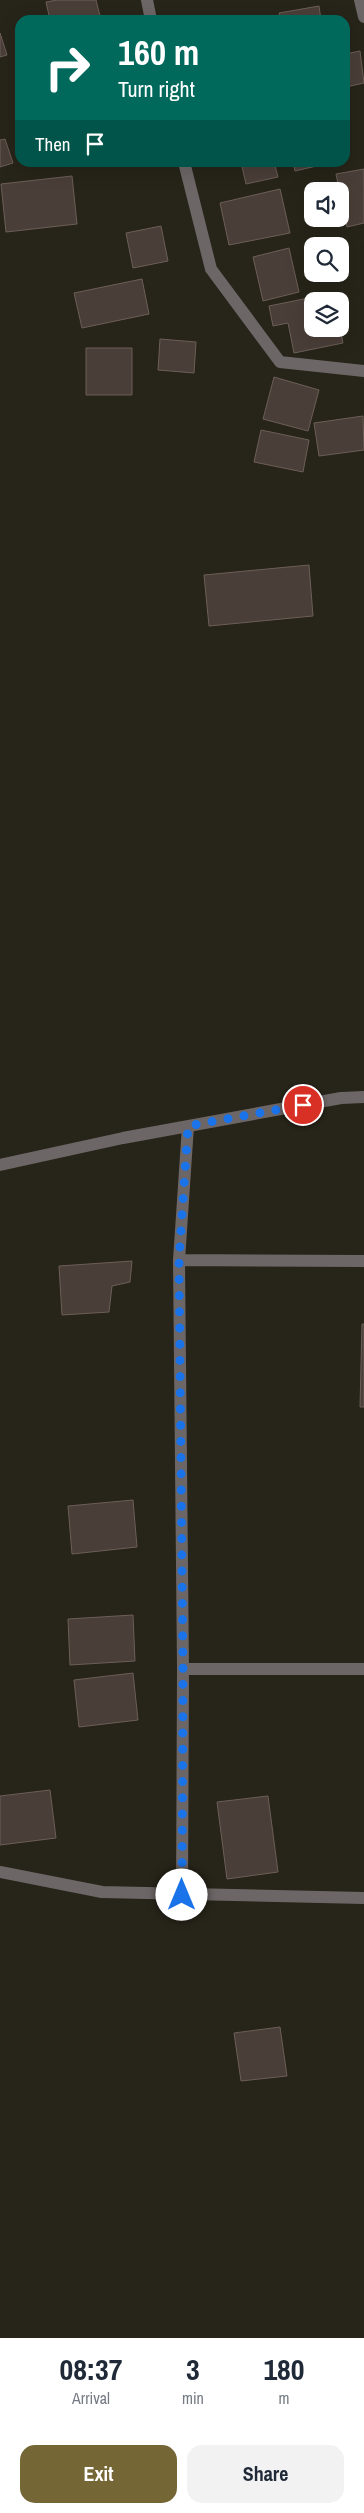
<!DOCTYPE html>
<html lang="en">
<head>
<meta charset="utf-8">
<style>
  :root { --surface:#fff; --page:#f2f2f3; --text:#1f2937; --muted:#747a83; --accent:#756635 }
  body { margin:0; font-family:"Archivo Narrow",sans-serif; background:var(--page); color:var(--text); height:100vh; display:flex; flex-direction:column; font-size:19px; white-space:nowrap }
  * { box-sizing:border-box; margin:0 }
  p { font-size:16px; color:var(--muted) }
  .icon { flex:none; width:28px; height:28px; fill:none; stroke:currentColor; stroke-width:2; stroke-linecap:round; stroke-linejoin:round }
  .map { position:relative; height:2338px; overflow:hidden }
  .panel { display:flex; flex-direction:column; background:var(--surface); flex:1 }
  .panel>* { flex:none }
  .banner { position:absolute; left:15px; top:15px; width:335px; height:152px; border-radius:15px; box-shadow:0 5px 20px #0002; background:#00695c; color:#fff; overflow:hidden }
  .controls { position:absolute; left:304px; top:182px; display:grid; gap:10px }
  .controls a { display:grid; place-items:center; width:45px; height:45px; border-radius:10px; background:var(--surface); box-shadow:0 5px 20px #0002; font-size:25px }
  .pin { position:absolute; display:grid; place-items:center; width:42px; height:42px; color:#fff; margin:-21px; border:2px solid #fff; border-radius:50%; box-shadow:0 1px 5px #0007 }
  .me { position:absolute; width:55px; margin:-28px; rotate:0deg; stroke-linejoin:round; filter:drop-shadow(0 0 4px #0008) }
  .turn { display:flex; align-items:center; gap:18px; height:105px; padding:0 20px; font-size:22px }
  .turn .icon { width:65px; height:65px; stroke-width:2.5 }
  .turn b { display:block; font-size:35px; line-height:42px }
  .then { display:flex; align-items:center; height:48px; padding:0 20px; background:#0003; gap:10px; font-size:19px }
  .eta { display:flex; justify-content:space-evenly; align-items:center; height:85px; text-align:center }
  .eta b { font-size:30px; font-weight:700; line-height:35px }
  .button { display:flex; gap:10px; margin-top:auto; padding:10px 20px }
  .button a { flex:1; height:58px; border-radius:15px; background:var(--accent); color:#fff; font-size:20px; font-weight:700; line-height:58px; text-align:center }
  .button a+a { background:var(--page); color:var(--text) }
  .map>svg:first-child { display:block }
  .building { fill:#4a3e38; stroke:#6c5f58 }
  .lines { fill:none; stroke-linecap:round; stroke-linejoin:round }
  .minor { stroke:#6d6666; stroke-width:12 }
  .route { stroke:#1a73e8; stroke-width:9; stroke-dasharray:0 16.2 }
</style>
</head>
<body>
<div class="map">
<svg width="364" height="2338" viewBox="0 0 364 2338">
  <rect width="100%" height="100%" fill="#272419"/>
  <path class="building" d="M57,0H96L101,20H50L46,2Z
    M319,6L321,20H281L279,13Z
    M0,33L7,55L0,57Z
    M360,51L364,83L346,87L345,54Z
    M5,139L13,163L0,167V140Z
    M241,162H274L278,177L246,184Z
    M293,162H334L295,171Z
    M364,169V223L347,227L336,174Z
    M72,176L77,224L6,232L1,184Z
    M280,189L290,233L229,245L220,203Z
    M161,226L168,261L133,268L126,233Z
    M289,248L299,292L263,301L253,257Z
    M142,279L149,314L82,328L74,293Z
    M333,293L335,301H312V329L340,328L343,343L294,353L288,323L273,326L269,306Z
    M160,339L196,342L194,373L158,370Z
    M86,348H132V395H86Z
    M274,377L319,390L308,431L263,419Z
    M363,416L364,450L319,456L314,423Z
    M261,430L309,440L303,472L254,462Z
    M309,565L313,616L209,626L204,575Z
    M132,1261L130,1282L112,1286L109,1312L62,1315L59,1266Z
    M362,1324H364V1407H360Z
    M133,1500L137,1547L72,1554L68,1506Z
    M133,1615L135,1661L70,1665L68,1619Z
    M133,1673L138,1720L79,1727L74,1680Z
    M50,1790L56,1838L0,1845V1796Z
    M268,1796L278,1872L227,1879L217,1802Z
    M280,2027L287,2076L241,2081L234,2033Z"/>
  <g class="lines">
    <path class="minor" d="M147,0L151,20
      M360,0L364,17
      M184,162L211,269L280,362L364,371
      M0,1165L123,1138L341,1098L364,1097
      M179,1260L364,1261
      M183,1669H364
      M0,1872L102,1892L364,1898
      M182,1895L183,1669L179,1260L188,1126"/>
  </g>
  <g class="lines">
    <path class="route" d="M182,1895L183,1670L179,1260L188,1126L303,1105"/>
  </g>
</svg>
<div class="controls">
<a><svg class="icon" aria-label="sound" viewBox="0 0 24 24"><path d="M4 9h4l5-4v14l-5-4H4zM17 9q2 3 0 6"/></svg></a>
<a><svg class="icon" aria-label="search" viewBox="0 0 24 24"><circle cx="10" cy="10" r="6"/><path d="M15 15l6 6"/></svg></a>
<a><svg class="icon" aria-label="layers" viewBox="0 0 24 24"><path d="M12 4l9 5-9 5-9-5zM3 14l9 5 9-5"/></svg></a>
</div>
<div class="pin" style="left:303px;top:1105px;background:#d93025"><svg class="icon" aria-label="arrive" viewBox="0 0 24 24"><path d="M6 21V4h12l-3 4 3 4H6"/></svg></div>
<svg class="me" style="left:182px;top:1895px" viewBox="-20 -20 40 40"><circle r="19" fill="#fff"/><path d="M0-13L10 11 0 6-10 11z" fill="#1a73e8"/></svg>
<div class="banner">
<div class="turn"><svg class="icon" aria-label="right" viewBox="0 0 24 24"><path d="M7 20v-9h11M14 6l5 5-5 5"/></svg><div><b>160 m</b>Turn right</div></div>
<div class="then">Then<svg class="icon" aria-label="arrive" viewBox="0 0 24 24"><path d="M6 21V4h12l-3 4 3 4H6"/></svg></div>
</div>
</div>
<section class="panel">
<div class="eta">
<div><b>08:37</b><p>Arrival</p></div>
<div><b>3</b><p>min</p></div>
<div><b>180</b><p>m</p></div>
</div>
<div class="button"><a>Exit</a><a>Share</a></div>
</section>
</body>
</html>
